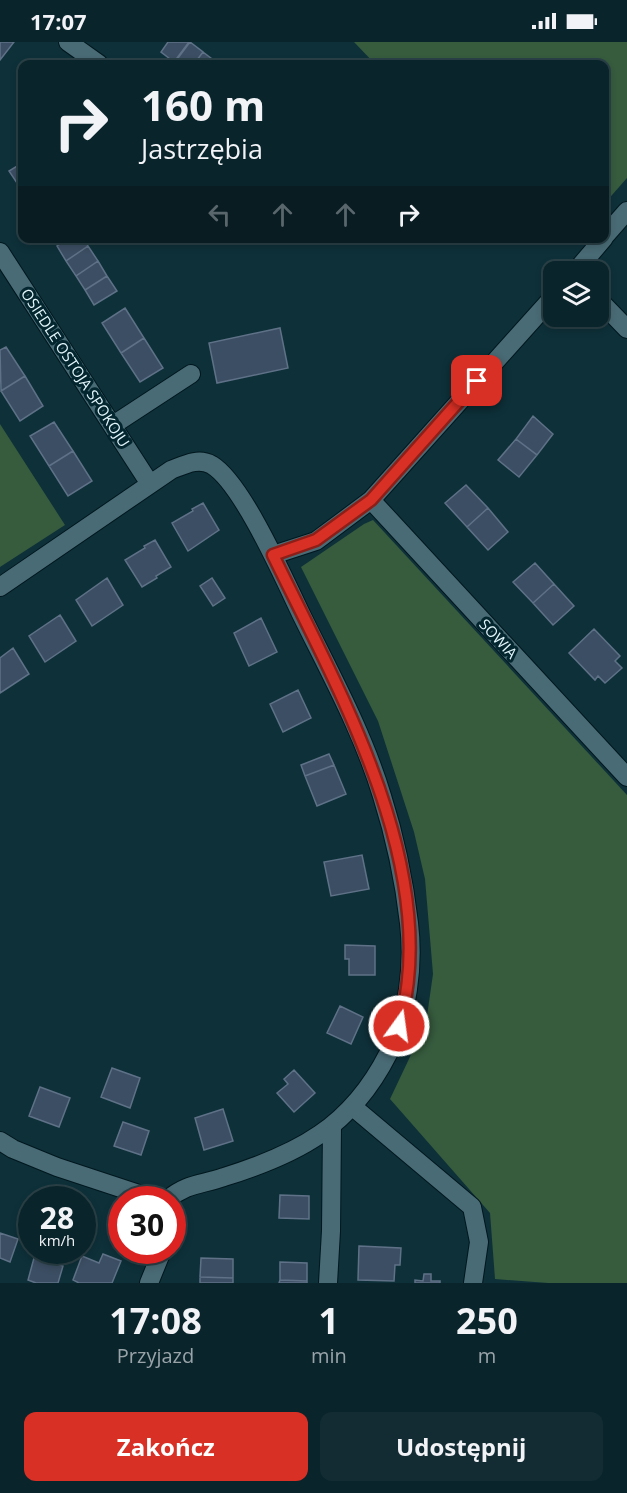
<!DOCTYPE html>
<html lang="pl">
<head>
<meta charset="utf-8">
<style>
  :root { --surface:#0a242b; --page:#132c33; --text:#f1f3f6; --muted:#99a4a9; --line:#2a4147; --accent:#d93025 }
  body { margin:0; font-family:"Open Sans",sans-serif; background:var(--page); color:var(--text); height:100vh; display:flex; flex-direction:column; font-size:22px; white-space:nowrap }
  * { box-sizing:border-box; margin:0 }
  p { font-size:20px; color:var(--muted) }
  .icon { flex:none; width:33px; height:33px; fill:none; stroke:currentColor; stroke-width:2; stroke-linecap:round; stroke-linejoin:round }
  .map { position:relative; height:1241px; overflow:hidden }
  .details { display:flex; flex-direction:column; background:var(--surface); flex:1 }
  .details>* { flex:none }
  .hud { position:absolute; left:18px; top:18px; width:591px; height:183px; border-radius:12px; box-shadow:0 3px 9px #0003,0 0 0 2px var(--line); background:#0a242b; color:var(--text); overflow:hidden }
  .buttons { position:absolute; left:543px; top:219px; display:grid; gap:12px }
  .buttons a { display:grid; place-items:center; width:66px; height:66px; border-radius:12px; background:var(--surface); box-shadow:0 3px 9px #0003,0 0 0 2px var(--line); font-size:30px }
  .speed { position:absolute; left:18px; top:1144px; display:flex; gap:12px; font-size:30px; font-weight:700; text-align:center }
  .speed>* { display:grid; place-content:center; width:78px; height:78px; border-radius:50%; background:var(--surface); box-shadow:0 3px 9px #0003,0 0 0 2px var(--line); line-height:1 }
  .speed small { font-size:15px; font-weight:400 }
  .speed .limit { border:9px solid #d22; background:#fff; color:#111 }
  .pin { position:absolute; display:grid; place-items:center; width:51px; height:51px; color:#fff; margin:-26px; border-radius:12px; box-shadow:0 3px 9px #0006 }
  .me { position:absolute; width:66px; margin:-33px; rotate:14deg; stroke-linejoin:round; filter:drop-shadow(0 0 4px #0008) }
  .turn { display:flex; align-items:center; gap:21px; height:126px; padding:0 24px; font-size:27px }
  .turn .icon { width:78px; height:78px; stroke-width:2.5 }
  .turn b { display:block; font-size:42px; line-height:51px }
  .lanes { display:flex; align-items:center; height:57px; padding:0 24px; background:#0003; justify-content:center; gap:30px; direction:ltr }
  .lanes .off { opacity:.35 }
  .eta { display:flex; justify-content:space-evenly; align-items:center; height:102px; text-align:center }
  .eta b { font-size:36px; font-weight:700; line-height:42px }
  .action { display:flex; gap:12px; margin-top:auto; padding:12px 24px }
  .action a { flex:1; height:69px; border-radius:12px; background:var(--accent); color:#fff; font-size:24px; font-weight:700; line-height:69px; text-align:center }
  .action a+a { background:var(--page); color:var(--text) }
  .status { display:flex; justify-content:space-between; align-items:center; height:42px; padding:0 30px; background:var(--surface); direction:ltr }
  .status svg { height:16px; fill:currentColor }
  .map>svg:first-child { display:block }
  .green { fill:#365b3d }
  .building { fill:#3c4e63; stroke:#5e7187; stroke-width:1.5 }
  .lines { fill:none; stroke-linecap:round; stroke-linejoin:round }
  .minor-casing { stroke:#00171e; stroke-width:20 }
  .minor { stroke:#496b75; stroke-width:18 }
  .route-casing { stroke:#8d1f18; stroke-width:15 }
  .route { stroke:#d93025; stroke-width:10 }
  .labels { text-anchor:middle; stroke-width:6; stroke-linejoin:round; paint-order:stroke }
  .street-label { font-size:15px; fill:#e3f6fb; stroke:#03262f }
</style>
</head>
<body>
<div class="status"><b>17:07</b><svg viewBox="0 0 49 12"><path d="M0 12V9h3v3zM5 12V6h3v6zM10 12V3h3v9zM15 12V0h3v12zM26 1h20v11H26zM47 4h2v5h-2z"/></svg></div>
<div class="map">
<svg width="627" height="1241" viewBox="0 0 627 1241">
  <rect width="100%" height="100%" fill="#0e3039"/>
  <path class="green" d="M354,0H627V136L605,161L604,22H375Z
    M0,382L65,483L0,525Z
    M373,478L627,753V1241H548L495,1237L490,1171L390,1057L426,981L433,932L425,837L414,790L378,679L301,525L364,482Z"/>
  <path class="building" d="M0,0H14L0,18Z
    M168,0H189L174,20L161,10Z
    M190,0L203,10L194,22H178L175,20Z
    M203,10L216,20L215,22H194Z
    M22,121V142L19,144L9,129Z
    M69,196H83L88,204L66,219L57,204Z
    M88,204L98,219L76,234L66,219Z
    M98,219L107,234L85,248L76,234Z
    M107,234L117,249L94,263L85,248Z
    M125,266L144,296L121,311L102,281Z
    M280,286L288,326L217,341L209,301Z
    M144,296L163,326L140,340L121,311Z
    M6,305L25,334L1,349L0,308Z
    M25,334L43,364L20,379L1,349Z
    M533,374L553,392L537,413L516,397Z
    M54,380L73,409L49,424L30,394Z
    M516,397L537,413L519,435L498,418Z
    M73,409L92,439L68,454L49,424Z
    M466,443L488,466L467,485L445,461Z
    M203,461L219,488L188,509L172,481L193,469L192,467Z
    M488,466L508,490L488,508L467,485Z
    M155,498L171,525L156,534L157,536L142,545L125,518L145,506L144,504Z
    M535,521L554,542L533,561L513,540Z
    M107,536L123,563L92,584L76,558Z
    M212,536L225,556L213,564L200,544Z
    M554,542L574,564L553,583L533,561Z
    M60,573L76,599L45,620L29,594Z
    M261,576L277,610L249,624L234,591Z
    M594,587L620,614L615,619L622,626L605,641L598,634L595,638L569,611Z
    M13,606L29,632L0,651V616Z
    M298,648L311,676L283,690L270,662Z
    M329,712L334,723L305,734L301,723Z
    M334,723L346,752L317,764L305,734Z
    M362,813L369,847L331,854L324,820Z
    M345,903L375,904V933H349V917H345Z
    M340,964L363,975L351,1002L327,991Z
    M112,1026L140,1036L130,1066L101,1055Z
    M294,1028L315,1051L294,1070L277,1051L288,1042L284,1037Z
    M40,1045L70,1056L59,1085L29,1074Z
    M223,1067L233,1099L204,1108L195,1076Z
    M123,1080L149,1089L141,1113L114,1104Z
    M280,1153L309,1154V1177L279,1176Z
    M0,1191L18,1197L10,1220L0,1216Z
    M359,1204L401,1206L400,1223H395L394,1239L358,1238Z
    M103,1212L121,1219L112,1241H79L73,1238L82,1214L99,1221Z
    M34,1216L63,1224L58,1241H36L28,1238Z
    M201,1216L233,1217V1236L200,1235Z
    M280,1220L307,1221V1239L280,1238Z
    M424,1232H431V1239H440V1241H415V1238L423,1239Z
    M200,1235L233,1236V1241H200Z
    M280,1238L307,1239V1241H279Z"/>
  <g class="lines">
    <defs>
      <path id="minor" d="M68,0L99,22
        M604,195L627,169
        M0,210L150,442
        M575,230L604,196
        M598,257L627,287
        M113,383L191,332
        M371,458L627,735
        M273,513L316,499L371,458L554,254
        M0,545L171,428C184,423 198,415 212,423C243,442 285,539 302,574C331,633 363,691 382,754C395,795 404,838 409,881C414,924 408,973 388,1012C351,1085 298,1112 224,1135C201,1143 187,1141 167,1158
        M353,1063L359,1070L472,1165L479,1200L473,1241
        M0,1099L13,1107L57,1125L157,1158
        M149,1241L162,1209
        M328,1241L331,1189L332,1085"/>
    </defs>
    <use href="#minor" class="minor-casing"/>
    <use href="#minor" class="minor"/>
  </g>
  <g class="lines">
    <defs>
      <path id="route" d="M399,984C444,831 338,647 273,513L316,498L371,458L477,339"/>
    </defs>
    <use href="#route" class="route-casing"/>
    <use href="#route" class="route"/>
  </g>
  <g class="labels">
    <g class="street-label">
      <text transform="translate(75 326) rotate(57)" y="5">OSIEDLE OSTOJA SPOKOJU</text>
      <text transform="translate(498 597) rotate(47)" y="5">SOWIA</text>
    </g>
  </g>
</svg>
<div class="buttons">
<a><svg class="icon" aria-label="layers" viewBox="0 0 24 24"><path d="M12 4l9 5-9 5-9-5zM3 14l9 5 9-5"/></svg></a>
</div>
<div class="speed"><div>28<small>km/h</small></div><div class="limit">30</div></div>
<div class="pin" style="left:477px;top:339px;background:#d93025"><svg class="icon" aria-label="arrive" viewBox="0 0 24 24"><path d="M6 21V4h12l-3 4 3 4H6"/></svg></div>
<svg class="me" style="left:399px;top:984px" viewBox="-20 -20 40 40"><circle r="17" fill="#d93025" stroke="#fff" stroke-width="3"/><path d="M0-11L8 9 0 5-8 9z" fill="#fff"/></svg>
<div class="hud">
<div class="turn"><svg class="icon" aria-label="right" viewBox="0 0 24 24"><path d="M7 20v-9h11M14 6l5 5-5 5"/></svg><div><b>160 m</b>Jastrzębia</div></div>
<div class="lanes"><svg class="icon off" aria-label="left" viewBox="0 0 24 24"><path d="M17 20v-9H6M10 6l-5 5 5 5"/></svg><svg class="icon off" aria-label="ahead" viewBox="0 0 24 24"><path d="M12 20V5M6 11l6-6 6 6"/></svg><svg class="icon off" aria-label="ahead" viewBox="0 0 24 24"><path d="M12 20V5M6 11l6-6 6 6"/></svg><svg class="icon" aria-label="right" viewBox="0 0 24 24"><path d="M7 20v-9h11M14 6l5 5-5 5"/></svg></div>
</div>
</div>
<section class="details">
<div class="eta">
<div><b>17:08</b><p>Przyjazd</p></div>
<div><b>1</b><p>min</p></div>
<div><b>250</b><p>m</p></div>
</div>
<div class="action"><a>Zakończ</a><a>Udostępnij</a></div>
</section>
</body>
</html>
